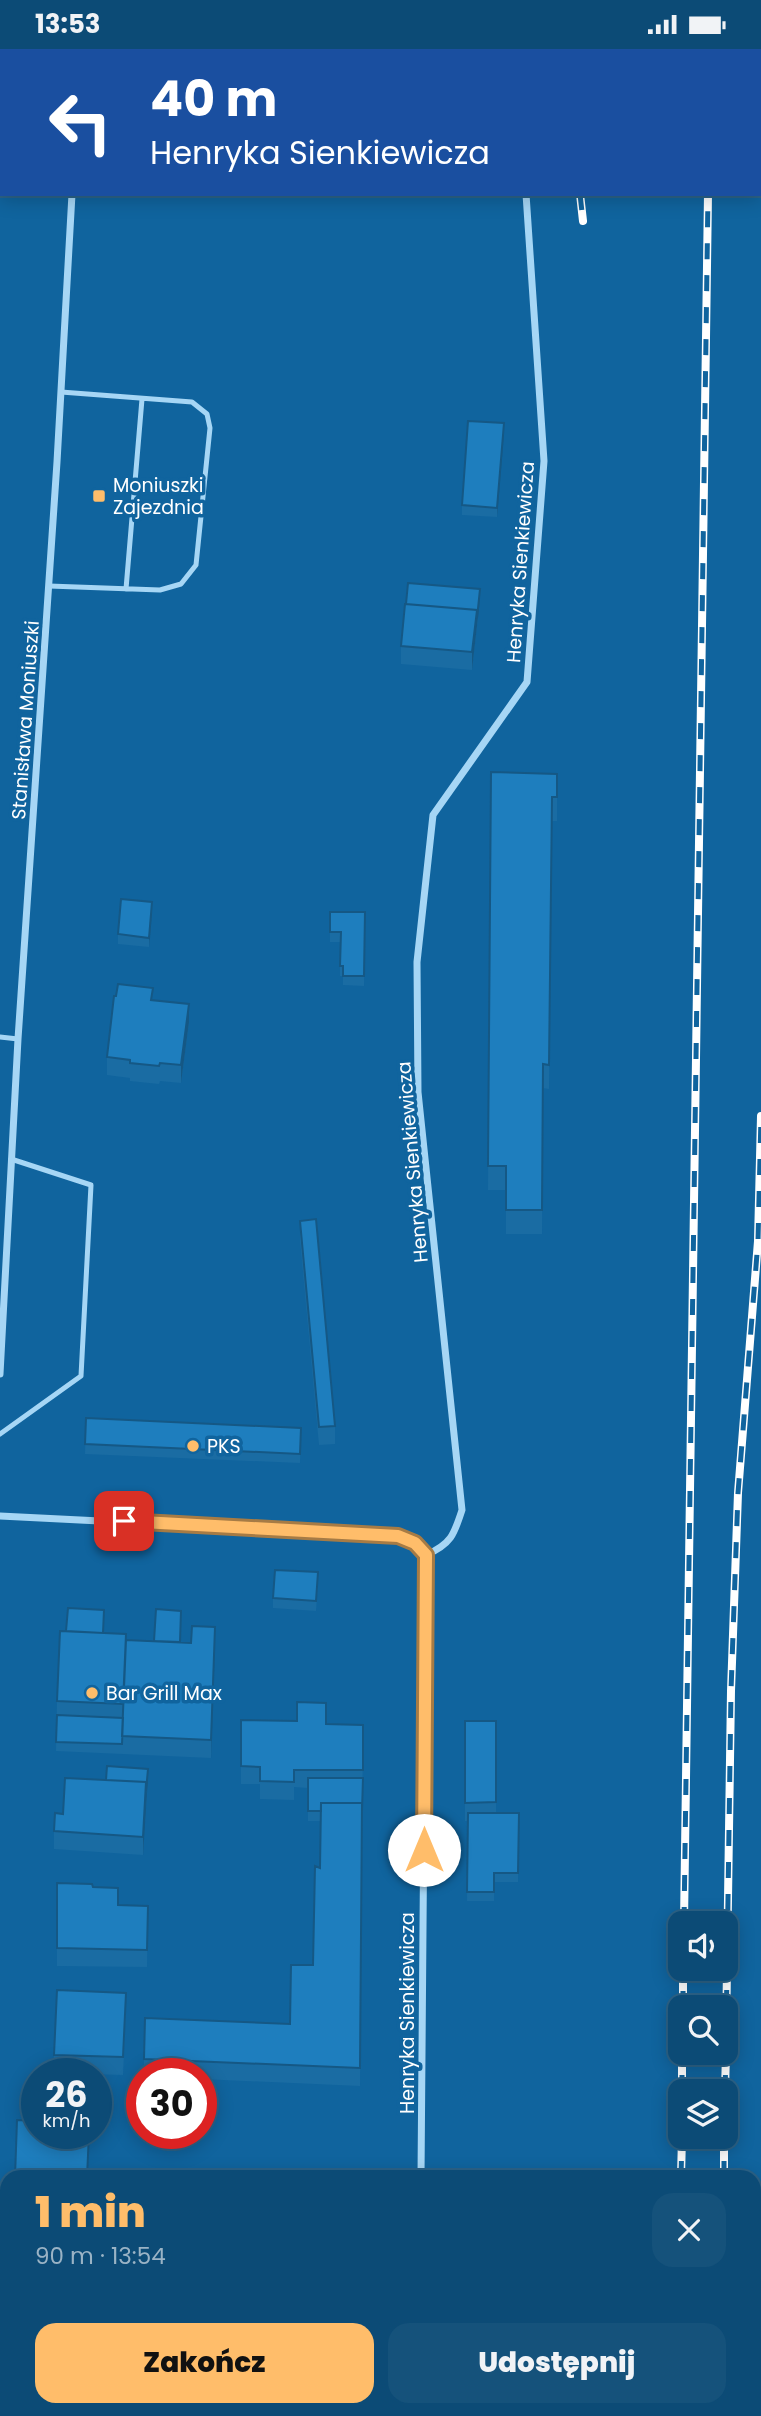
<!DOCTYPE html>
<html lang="pl">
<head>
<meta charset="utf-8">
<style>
  :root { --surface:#0c4b76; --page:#15527b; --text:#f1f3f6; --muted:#9ab3c5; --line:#2c6388; --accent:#ffbd6a }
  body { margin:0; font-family:Poppins,sans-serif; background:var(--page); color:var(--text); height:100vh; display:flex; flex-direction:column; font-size:26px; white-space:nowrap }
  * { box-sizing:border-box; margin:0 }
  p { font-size:23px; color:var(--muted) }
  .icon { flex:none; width:38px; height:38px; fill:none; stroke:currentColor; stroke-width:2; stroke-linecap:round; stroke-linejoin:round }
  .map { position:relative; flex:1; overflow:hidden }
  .sheet { position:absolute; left:0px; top:2121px; width:761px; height:247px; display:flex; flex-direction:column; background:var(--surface); border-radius:21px 21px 0 0; box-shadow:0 4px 18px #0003,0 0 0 2px var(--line) }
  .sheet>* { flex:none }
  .hud { position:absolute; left:0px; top:0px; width:761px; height:147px; box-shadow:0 4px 18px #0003,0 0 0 2px var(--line); background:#1a4fa0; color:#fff; overflow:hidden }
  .controls { position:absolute; left:668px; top:1862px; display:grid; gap:14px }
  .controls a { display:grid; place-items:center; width:70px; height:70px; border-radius:14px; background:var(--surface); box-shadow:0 4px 18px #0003,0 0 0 2px var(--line); font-size:35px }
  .speed { position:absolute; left:21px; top:2009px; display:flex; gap:14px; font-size:35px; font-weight:700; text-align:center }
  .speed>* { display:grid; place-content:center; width:91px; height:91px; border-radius:50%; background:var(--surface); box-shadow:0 4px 18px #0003,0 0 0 2px var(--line); line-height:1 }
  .speed small { font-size:18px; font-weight:400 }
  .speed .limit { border:10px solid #d22; background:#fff; color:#111 }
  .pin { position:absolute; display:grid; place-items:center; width:60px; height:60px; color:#fff; margin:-30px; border-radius:14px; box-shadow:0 4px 10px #0006 }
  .me { position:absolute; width:77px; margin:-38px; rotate:0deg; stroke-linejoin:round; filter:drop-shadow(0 0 5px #0008) }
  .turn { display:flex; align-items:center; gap:24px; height:147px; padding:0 35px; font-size:32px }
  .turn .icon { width:91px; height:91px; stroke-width:2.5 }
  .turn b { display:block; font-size:49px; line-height:60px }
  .round { display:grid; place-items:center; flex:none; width:74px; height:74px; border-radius:21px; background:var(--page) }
  .head { display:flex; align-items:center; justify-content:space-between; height:119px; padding:0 35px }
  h1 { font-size:42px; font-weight:800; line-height:52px; color:var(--accent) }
  .action { display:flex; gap:14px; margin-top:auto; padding:14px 35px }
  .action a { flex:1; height:80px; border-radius:21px; background:var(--accent); color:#111; font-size:28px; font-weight:800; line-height:80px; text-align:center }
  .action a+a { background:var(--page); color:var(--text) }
  .status { display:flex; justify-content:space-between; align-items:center; height:49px; padding:0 35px; background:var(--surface); direction:ltr }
  .status svg { height:19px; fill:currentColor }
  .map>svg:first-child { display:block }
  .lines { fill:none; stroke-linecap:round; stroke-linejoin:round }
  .service { stroke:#a6d6f5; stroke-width:5 }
  .minor { stroke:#a6d6f5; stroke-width:7 }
  .rail-casing { stroke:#fff; stroke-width:8 }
  .rail { stroke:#10649e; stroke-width:5; stroke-dasharray:16; stroke-linecap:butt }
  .wall { fill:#1a6ca3 }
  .shaded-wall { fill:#155885 }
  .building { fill:#1e7ebe; stroke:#155885; stroke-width:2 }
  .route-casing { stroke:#a67b45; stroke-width:18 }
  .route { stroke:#ffbd6a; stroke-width:12 }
  .poi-dot { fill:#ffbd6a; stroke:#10649e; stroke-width:2.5 }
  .labels { text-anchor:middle; stroke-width:7; stroke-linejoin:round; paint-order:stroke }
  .poi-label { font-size:19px; fill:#fff; stroke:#10649e; text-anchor:start }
  .street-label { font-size:19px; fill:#fff; stroke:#10649e }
</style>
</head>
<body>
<div class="status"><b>13:53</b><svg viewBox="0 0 49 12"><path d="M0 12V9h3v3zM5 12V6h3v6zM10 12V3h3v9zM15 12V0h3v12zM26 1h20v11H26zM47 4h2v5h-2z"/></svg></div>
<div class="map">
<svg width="761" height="2367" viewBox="0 0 761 2367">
  <rect width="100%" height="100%" fill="#10649e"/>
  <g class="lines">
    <path class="service" d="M49,537L160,541L181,535L196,516L210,379L207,365L192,353L61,343
      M126,540L142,350
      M0,988L18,990
      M0,1385L81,1327L91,1136L11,1110"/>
    <path class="minor" d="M515,0V2
      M80,2V0
      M0,43H2
      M0,1325L18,990L57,413L72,145
      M0,1467L398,1487L415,1494L426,1506L421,2128
      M426,1506C451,1495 454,1486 462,1461L418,1043L417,913L433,766L527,633L544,412L526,145
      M418,2367V2361"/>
    <defs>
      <path id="rail" d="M566,0L567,2
        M711,2V0
        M580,145L583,172
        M684,1874L708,145
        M683,1958V1920
        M726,1989L731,1642L738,1444L758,1192L761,1067
        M682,2042V2004
        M725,2042L726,2004
        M681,2128L682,2088
        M724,2128V2088
        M680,2367V2361
        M719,2367L720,2361"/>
    </defs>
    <use href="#rail" class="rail-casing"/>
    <use href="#rail" class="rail"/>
  </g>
  <path class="wall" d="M504,384L497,468L462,466V456Z
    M480,550L472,621L401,615V597Z
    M491,723L557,725V772H552L549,1040L543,1039L542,1185H506V1141H488Z
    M152,863L149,898L118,895V885Z
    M330,863H365L364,937L343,936V927H340V893H330Z
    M153,951L189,973L181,1034L160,1032L159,1035L130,1032V1029L107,1026V1008Z
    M300,1172L335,1377V1395L319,1396L300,1190Z
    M86,1369L301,1379L300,1414L85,1405Z
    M318,1533L316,1562L273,1559V1549Z
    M104,1584L126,1591L215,1595L211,1709L56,1702L57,1652Z
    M241,1671L326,1675L363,1676L360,2037L201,2030V2025H144V2010L290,1975L313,1916L320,1819V1772H308V1739L294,1738V1751L260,1750V1735H241Z
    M465,1672H496V1764H519L518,1833H494V1852H467L468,1772H465Z
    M148,1729L143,1806L54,1800V1782L63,1765Z
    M57,1834L93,1838L118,1856L148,1857L147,1918L57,1917Z
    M126,1961L123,2026L54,2024V2006Z"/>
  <path class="shaded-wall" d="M504,374V384L497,468V459Z
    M480,540V550L472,621V603Z
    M152,853V863L149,898V889Z
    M189,955V973L181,1034V1016Z
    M215,1578V1595L211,1709V1691Z
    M148,1720V1729L143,1806V1788Z"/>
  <path class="building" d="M468,372L504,374L497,459L462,456Z
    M408,534L480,540L477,569V561L406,555Z
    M405,555L477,561L472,603L401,597Z
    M491,723L557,725V748H552L549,1016L543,1015L542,1161H506V1117H488Z
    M121,850L152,853L149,889L118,885Z
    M330,863H365L364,927H343V917H340L341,883H330Z
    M118,935L153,939L151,951L189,955L181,1016L160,1014L159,1017L130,1014V1011L107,1008L114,947H116Z
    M316,1170L335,1377L319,1378L300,1172Z
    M86,1369L301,1379L300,1405L85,1395Z
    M275,1521L318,1523L316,1552L273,1549Z
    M68,1559L104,1561L103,1584L66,1582Z
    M156,1560L181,1562L180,1593L154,1592Z
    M192,1577L215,1578L211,1691L122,1687L126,1591L191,1594Z
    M60,1582L126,1585L123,1655L57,1652Z
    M297,1653L326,1654V1675L363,1676V1721H294V1733L260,1732V1718L241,1717V1671L297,1672Z
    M57,1666L123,1669L122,1695L56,1693Z
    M465,1672H496V1753L465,1754Z
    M107,1717L148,1720L146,1742V1733L106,1731Z
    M65,1729L146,1733L143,1788L54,1782L55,1764L63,1765Z
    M308,1729H363L362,1762V1754H321V1762H308Z
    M321,1754H362L360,2019L144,2010L145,1969L290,1975L291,1916H313L315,1817L320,1819Z
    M468,1764H519L518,1824H494V1843H467Z
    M57,1834L92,1835L93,1838L118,1839V1856L148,1857L147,1901L57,1899Z
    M57,1941L126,1944L123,2008L54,2006Z
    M17,2071L37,2072V2084H89L87,2128H15Z
    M250,2361H328V2367H250Z"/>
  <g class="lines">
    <defs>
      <path id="route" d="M124,1472L398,1487L415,1494L426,1506L424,1801"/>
    </defs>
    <use href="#route" class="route-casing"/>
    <use href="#route" class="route"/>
  </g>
  <g class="poi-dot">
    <rect x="92" y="440" width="14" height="14" rx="3.5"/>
    <circle cx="193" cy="1397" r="7"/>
    <circle cx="92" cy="1644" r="7"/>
  </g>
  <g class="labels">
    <g class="poi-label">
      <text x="113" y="443">Moniuszki<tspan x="113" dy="22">Zajezdnia</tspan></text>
      <text x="207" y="1404">PKS</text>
      <text x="106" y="1651">Bar Grill Max</text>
    </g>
    <g class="street-label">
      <text transform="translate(520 513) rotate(-86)" y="7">Henryka Sienkiewicza</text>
      <text transform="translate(25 671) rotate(-86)" y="7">Stanisława Moniuszki</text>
      <text transform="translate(412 1113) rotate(-95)" y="7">Henryka Sienkiewicza</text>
      <text transform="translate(407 1964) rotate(-90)" y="7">Henryka Sienkiewicza</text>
    </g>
  </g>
</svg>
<div class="controls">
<a><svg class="icon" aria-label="sound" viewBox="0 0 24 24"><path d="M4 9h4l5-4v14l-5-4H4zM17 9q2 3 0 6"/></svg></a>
<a><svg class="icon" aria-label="search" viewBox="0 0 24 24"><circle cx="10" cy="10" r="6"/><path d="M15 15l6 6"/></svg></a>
<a><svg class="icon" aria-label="layers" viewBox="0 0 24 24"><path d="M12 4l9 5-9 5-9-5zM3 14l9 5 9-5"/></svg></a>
</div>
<div class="speed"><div>26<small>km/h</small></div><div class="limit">30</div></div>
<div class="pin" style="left:124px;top:1472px;background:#d93025"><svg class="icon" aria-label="arrive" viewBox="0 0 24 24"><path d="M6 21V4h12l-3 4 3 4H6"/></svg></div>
<svg class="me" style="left:424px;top:1801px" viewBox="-20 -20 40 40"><circle r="19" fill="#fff"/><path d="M0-13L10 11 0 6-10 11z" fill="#ffbd6a"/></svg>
<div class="hud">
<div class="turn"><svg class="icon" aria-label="left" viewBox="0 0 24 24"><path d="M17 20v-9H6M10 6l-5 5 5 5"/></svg><div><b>40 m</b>Henryka Sienkiewicza</div></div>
</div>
<section class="sheet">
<div class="head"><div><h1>1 min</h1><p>90 m · 13:54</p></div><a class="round"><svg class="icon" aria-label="close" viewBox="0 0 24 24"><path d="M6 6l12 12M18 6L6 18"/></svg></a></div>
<div class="action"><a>Zakończ</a><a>Udostępnij</a></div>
</section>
</div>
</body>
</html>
